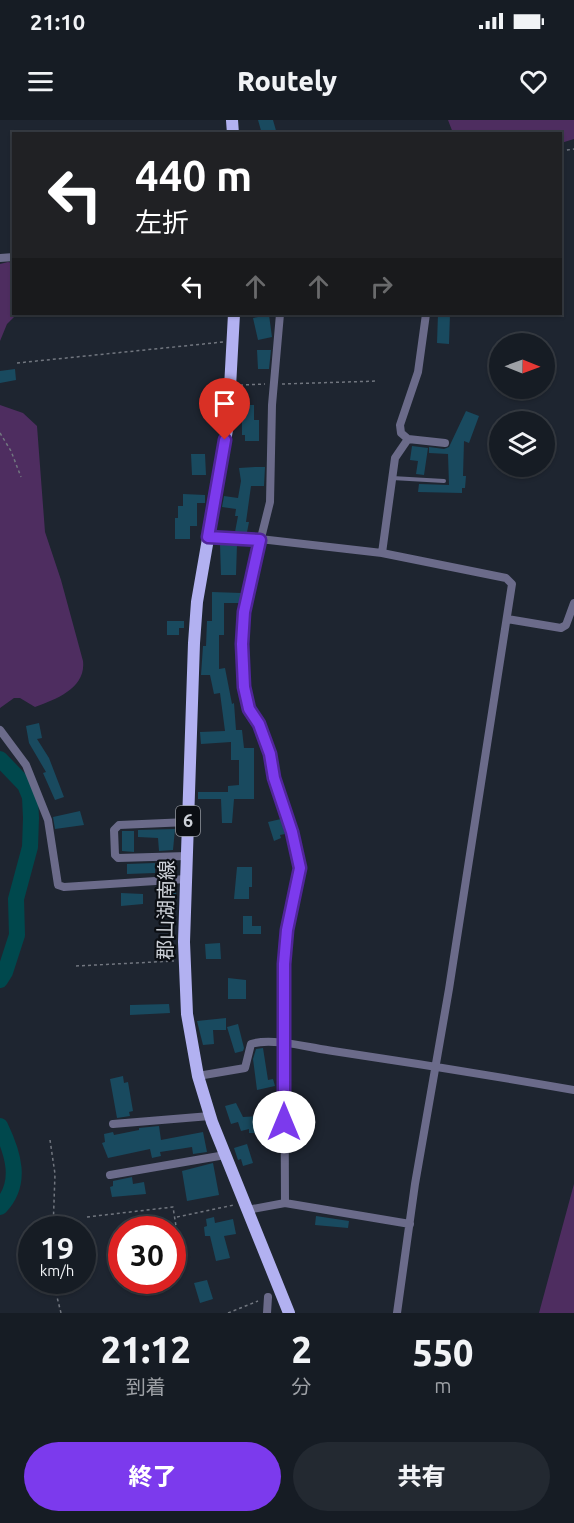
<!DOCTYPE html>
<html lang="ja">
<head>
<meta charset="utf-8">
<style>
  :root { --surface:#161c24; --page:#232931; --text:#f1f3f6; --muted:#9ea1a6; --line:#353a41; --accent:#7c3aed }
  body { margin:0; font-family:Ubuntu,"Noto Sans JP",sans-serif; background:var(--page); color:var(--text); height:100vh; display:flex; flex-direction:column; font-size:22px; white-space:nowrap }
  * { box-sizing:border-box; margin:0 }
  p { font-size:20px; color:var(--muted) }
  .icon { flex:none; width:33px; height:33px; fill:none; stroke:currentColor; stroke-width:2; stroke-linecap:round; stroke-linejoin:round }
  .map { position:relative; height:1193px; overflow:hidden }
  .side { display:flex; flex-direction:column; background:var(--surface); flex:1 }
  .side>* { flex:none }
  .top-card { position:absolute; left:12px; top:12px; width:550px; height:183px; border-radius:0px; box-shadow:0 2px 4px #0004,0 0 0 2px var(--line); background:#202124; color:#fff; overflow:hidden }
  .needle { width:39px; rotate:91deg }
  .buttons { position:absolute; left:489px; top:213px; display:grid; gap:12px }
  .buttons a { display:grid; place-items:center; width:66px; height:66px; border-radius:50%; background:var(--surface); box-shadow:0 2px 4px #0004,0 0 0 2px var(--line); font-size:30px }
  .speed { position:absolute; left:18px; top:1096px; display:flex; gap:12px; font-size:30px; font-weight:700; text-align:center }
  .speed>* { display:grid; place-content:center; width:78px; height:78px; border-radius:50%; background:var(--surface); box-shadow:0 2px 4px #0004,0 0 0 2px var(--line); line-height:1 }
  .speed small { font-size:15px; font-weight:400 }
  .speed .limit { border:9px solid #d22; background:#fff; color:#111 }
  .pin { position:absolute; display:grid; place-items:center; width:51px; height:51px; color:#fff; margin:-62px -26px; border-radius:50% 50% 50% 0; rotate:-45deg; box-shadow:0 0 6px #0007 }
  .pin .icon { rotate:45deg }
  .me { position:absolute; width:66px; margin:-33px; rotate:0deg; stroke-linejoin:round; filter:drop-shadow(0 0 4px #0008) }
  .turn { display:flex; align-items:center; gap:21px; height:126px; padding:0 24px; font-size:27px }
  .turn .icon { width:78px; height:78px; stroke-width:2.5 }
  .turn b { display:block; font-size:42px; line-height:51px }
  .lanes { display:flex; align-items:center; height:57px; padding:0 24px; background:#0003; justify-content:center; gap:30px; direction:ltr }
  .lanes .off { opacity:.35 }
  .eta { display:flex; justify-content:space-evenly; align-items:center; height:102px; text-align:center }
  .eta b { font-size:36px; font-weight:800; line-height:42px }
  .primary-button { display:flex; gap:12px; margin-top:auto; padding:12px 24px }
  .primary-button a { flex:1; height:69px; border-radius:36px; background:var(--accent); color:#fff; font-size:24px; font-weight:800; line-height:69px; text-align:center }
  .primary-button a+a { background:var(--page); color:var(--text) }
  .status { display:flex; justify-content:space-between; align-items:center; height:42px; padding:0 30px; background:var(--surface); direction:ltr }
  .status svg { height:16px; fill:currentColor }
  header { display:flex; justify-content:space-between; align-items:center; height:78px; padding:0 24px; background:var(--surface); font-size:27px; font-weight:800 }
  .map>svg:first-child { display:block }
  .green { fill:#4e2d60 }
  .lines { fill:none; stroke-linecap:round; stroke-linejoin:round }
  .river { stroke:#00484d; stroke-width:16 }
  .building { fill:#194a5f }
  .path { stroke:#71767f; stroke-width:1.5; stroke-dasharray:3 3; stroke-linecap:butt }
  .lane { stroke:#6b6b8a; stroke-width:4 }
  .street { stroke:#6b6b8a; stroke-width:8 }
  .primary { stroke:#b2b1f1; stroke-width:12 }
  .route-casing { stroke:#51269a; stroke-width:15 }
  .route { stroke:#7c3aed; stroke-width:10 }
  .labels { text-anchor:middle; stroke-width:4.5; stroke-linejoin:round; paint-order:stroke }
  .shield { fill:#0b0e13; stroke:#93969d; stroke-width:1.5 }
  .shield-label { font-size:18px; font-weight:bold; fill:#cdd1d8 }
  .street-label { font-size:20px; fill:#cdd1d8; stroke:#0b0e13 }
</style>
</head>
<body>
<div class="status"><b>21:10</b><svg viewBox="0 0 49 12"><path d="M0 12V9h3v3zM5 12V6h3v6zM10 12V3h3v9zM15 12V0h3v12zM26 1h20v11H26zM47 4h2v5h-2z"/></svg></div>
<header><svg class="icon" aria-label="menu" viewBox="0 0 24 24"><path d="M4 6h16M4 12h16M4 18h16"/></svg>Routely<svg class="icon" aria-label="heart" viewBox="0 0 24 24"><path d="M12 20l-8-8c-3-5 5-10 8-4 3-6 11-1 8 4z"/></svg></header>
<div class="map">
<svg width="574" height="1193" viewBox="0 0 574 1193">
  <rect width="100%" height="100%" fill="#1e2530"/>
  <path class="green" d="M448,0H574V19L561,23V14L453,13Z
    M8,142L13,143L14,194H17L7,204L0,221V144Z
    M0,285L23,293L37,306L45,412L61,460L83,541C86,568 57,579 35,587L20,578H14L0,588Z
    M574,1064V1193H539Z"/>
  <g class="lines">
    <path class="river" d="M0,639L25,665L30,677L31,698L30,727L16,779L17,815L5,852L0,860
      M0,1006C13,1033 23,1063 0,1087"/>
  </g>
  <path class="building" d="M258,0H273L277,14H262Z
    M438,194H450L449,224L437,223Z
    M269,195L272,217L258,220L253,198Z
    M257,230H271L269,249H258Z
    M15,249L16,260L0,263V251Z
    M238,274H248V285H254V300H259V321H245V315H242V297H237Z
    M466,291L479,296L469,323L464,321L463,356H466L465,368H462V373L418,372L419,364L449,365L448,334L429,333V327L444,329L449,327Z
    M412,326L428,328L424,355L416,354L418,341L410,340Z
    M191,334H205L206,355H192Z
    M255,347H265L264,366H251L246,402H249L247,412H235L238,396H235L236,389L222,387L224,376L238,378L241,361L239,348Z
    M183,374L205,375V383H197V406H190V419H175V398H178V386H183Z
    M220,424H237L236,455H221Z
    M212,472L241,473V483H224V515H219V549L225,548L232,584L234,583L236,610H242L244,628H254V679H234L232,703H222L221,679H198V672H228V666L239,665V640H231V622L201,624L200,612L225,611L220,573L214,574L210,555H201L203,526H206L207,501H212Z
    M167,501H184V508H179V515H167Z
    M39,603L42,618L37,619L49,638L64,677L55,680L43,653L46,652L29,623L26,606Z
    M80,691L84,705L55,709L53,697Z
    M281,699L285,714L280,715L281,718L274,721L268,702Z
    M175,709L173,730L159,731L158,718L138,717V710Z
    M122,711H134V732L122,731Z
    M155,743V753L127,754V744Z
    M237,747H252V767H249V779H234Z
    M176,766V780H157V767Z
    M121,773L143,774V784L121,786Z
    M243,796H252V806H261V814H243Z
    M220,823L221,839H206L205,824Z
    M228,858L246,860V879H228Z
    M169,884L170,893L130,895V885Z
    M226,898V910H213L214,924L203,925L197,901Z
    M238,904L244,928L243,931L235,933L227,907Z
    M263,928L268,960L273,959L275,966L257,970L253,939L256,929Z
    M123,956L124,963L128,962L133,991L129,992L130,996L117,998L110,959Z
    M236,983L243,997L262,996L263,1013H249V1009L241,1011L238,1002L231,1004L225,986Z
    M159,1006L161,1020L203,1012L207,1032L193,1034L192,1027L160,1032L161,1036L152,1038L150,1029L108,1038L102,1023L105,1022L104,1014L113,1012L114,1015L139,1010V1008Z
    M247,1024L253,1043L243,1046L241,1039L238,1040L234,1028Z
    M213,1043L219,1075L187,1081L182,1051Z
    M132,1057L133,1064L144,1062L146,1074L112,1077L110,1067L113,1066V1061Z
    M316,1096L349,1101L348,1108L315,1105Z
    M214,1097L215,1103L233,1099L236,1114L224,1116L230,1138L216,1141L210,1116H205L204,1107L207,1106L206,1099Z
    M207,1160L213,1179L200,1183L194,1163Z"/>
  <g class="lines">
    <path class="path" d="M561,31L574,29
      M17,243L223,222
      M282,264L378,261
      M240,265L265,264
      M0,313L11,331L21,357
      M76,846L174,841
      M50,1020L55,1054L53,1110
      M87,1097L173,1087L183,1151
      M177,1097L234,1085
      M53,1161L61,1193
      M228,1193L258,1181"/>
    <path class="lane" d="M392,358L444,361"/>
    <path class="street" d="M0,138L14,137
      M280,194L272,285L270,382L250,462L242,524L246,579L271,634L274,658L293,712L300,748L287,810L284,844L285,1083
      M408,319L401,313L400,305L418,252L426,194
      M208,417L260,419L382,433L506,458L512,464L449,869L415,1064L397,1193
      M382,433L395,338L408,319L445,323
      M507,499L561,508L566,505L574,483
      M0,610L26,645L48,700L58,765L64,767L186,759
      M187,736L118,738L115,735L114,710L119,705L188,702
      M198,956L245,948L251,924C272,917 311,928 333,931C414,943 494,956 574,970
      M113,1004L210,996
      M110,1055L225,1035
      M247,1090L285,1083L410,1104
      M267,1193L268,1177"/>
    <path class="primary" d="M232,0L233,14
      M234,194L228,304L197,482L194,523L184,822L187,894L198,956L212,1002L289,1193"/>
  </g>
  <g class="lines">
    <defs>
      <path id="route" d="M225,320L208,417L260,420L244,492L242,524L244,567L249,589L259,604L270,634L274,658L292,712L300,748L287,810L284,844V1002"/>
    </defs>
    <use href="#route" class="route-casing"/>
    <use href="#route" class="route"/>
  </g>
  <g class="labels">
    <rect class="shield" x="176" y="686" width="24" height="30" rx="4.5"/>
    <g class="shield-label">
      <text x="188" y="707">6</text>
    </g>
    <g class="street-label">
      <text transform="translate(166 790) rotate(-89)" y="7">郡山湖南線</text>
    </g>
  </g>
</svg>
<div class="buttons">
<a><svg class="needle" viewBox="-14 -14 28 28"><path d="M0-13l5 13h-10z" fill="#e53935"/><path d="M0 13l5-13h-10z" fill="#9ea1a6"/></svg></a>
<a><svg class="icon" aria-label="layers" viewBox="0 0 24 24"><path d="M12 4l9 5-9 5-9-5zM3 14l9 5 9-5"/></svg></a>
</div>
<div class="speed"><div>19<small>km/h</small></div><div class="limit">30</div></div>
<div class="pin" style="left:225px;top:320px;background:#d93025"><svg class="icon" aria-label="arrive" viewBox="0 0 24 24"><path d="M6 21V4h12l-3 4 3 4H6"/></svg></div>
<svg class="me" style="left:284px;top:1002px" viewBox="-20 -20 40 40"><circle r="19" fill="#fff"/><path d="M0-13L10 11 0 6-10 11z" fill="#7c3aed"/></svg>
<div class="top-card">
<div class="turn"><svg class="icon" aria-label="left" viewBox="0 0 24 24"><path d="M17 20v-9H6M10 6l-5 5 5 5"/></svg><div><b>440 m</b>左折</div></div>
<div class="lanes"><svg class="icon" aria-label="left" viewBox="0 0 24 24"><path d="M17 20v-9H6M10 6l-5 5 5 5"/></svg><svg class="icon off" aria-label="ahead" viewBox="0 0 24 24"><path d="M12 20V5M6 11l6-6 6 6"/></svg><svg class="icon off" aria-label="ahead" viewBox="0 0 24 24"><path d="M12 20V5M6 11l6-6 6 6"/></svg><svg class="icon off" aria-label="right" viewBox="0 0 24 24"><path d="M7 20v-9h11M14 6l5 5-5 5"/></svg></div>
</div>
</div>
<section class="side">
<div class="eta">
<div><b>21:12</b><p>到着</p></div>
<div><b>2</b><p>分</p></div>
<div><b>550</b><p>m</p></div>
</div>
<div class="primary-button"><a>終了</a><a>共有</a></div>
</section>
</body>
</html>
